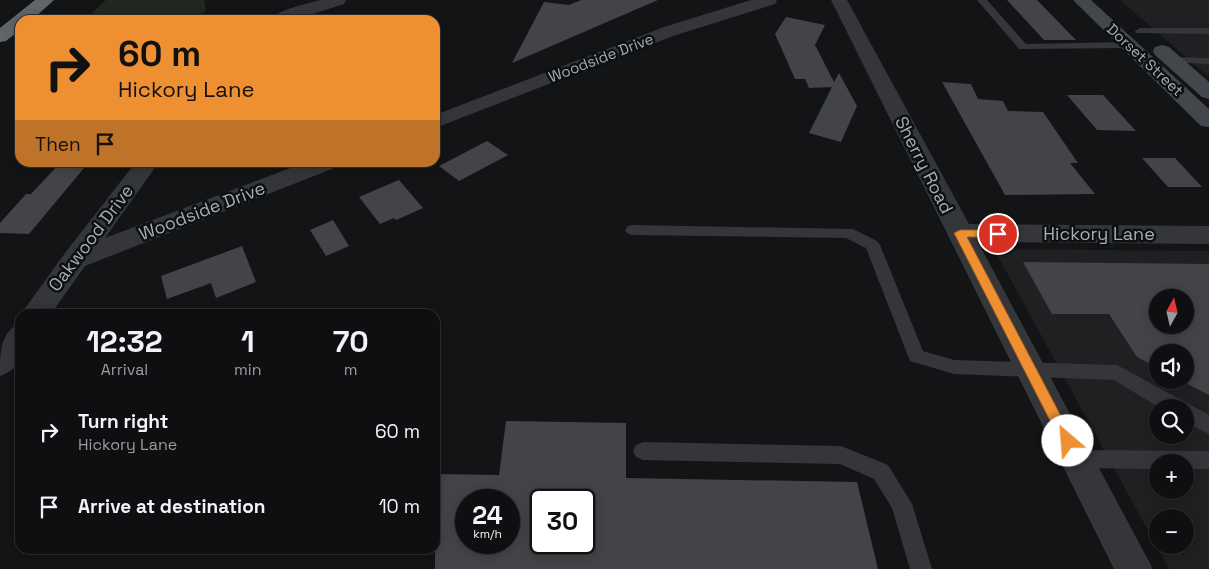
<!DOCTYPE html>
<html lang="en">
<head>
<meta charset="utf-8">
<style>
  :root { --surface:#0e0f10; --page:#171819; --text:#f1f3f6; --muted:#9b9c9f; --line:#2e2f30 }
  body { margin:0; font-family:"Space Grotesk",sans-serif; background:var(--page); color:var(--text); height:100vh; display:flex; flex-direction:column; font-size:19px; white-space:nowrap }
  * { box-sizing:border-box; margin:0 }
  p { font-size:16px; color:var(--muted) }
  .icon { flex:none; width:28px; height:28px; fill:none; stroke:currentColor; stroke-width:2; stroke-linecap:round; stroke-linejoin:round }
  .map { position:relative; flex:1; overflow:hidden }
  .sheet { position:absolute; left:15px; top:309px; width:425px; height:245px; display:flex; flex-direction:column; background:var(--surface); border-radius:15px; box-shadow:0 2px 12px #0003,0 0 0 1px var(--line) }
  .sheet>* { flex:none }
  .top-card { position:absolute; left:15px; top:15px; width:425px; height:152px; border-radius:15px; box-shadow:0 2px 12px #0003,0 0 0 1px var(--line); background:#ee9032; color:#111; overflow:hidden }
  .needle { width:32px; rotate:8deg }
  .fabs { position:absolute; left:1149px; top:289px; display:grid; gap:10px }
  .fabs a { display:grid; place-items:center; width:45px; height:45px; border-radius:50%; background:var(--surface); box-shadow:0 2px 12px #0003,0 0 0 1px var(--line); font-size:25px }
  .speed { position:absolute; left:455px; top:489px; display:flex; gap:10px; font-size:25px; font-weight:700; text-align:center }
  .speed>* { display:grid; place-content:center; width:65px; height:65px; border-radius:50%; background:var(--surface); box-shadow:0 2px 12px #0003,0 0 0 1px var(--line); line-height:1 }
  .speed small { font-size:12px; font-weight:400 }
  .speed .limit { border:2px solid #111; border-radius:8px; background:#fff; color:#111 }
  .pin { position:absolute; display:grid; place-items:center; width:42px; height:42px; color:#fff; margin:-21px; border:2px solid #fff; border-radius:50%; box-shadow:0 1px 5px #0007 }
  .me { position:absolute; width:55px; margin:-28px; rotate:333deg; stroke-linejoin:round; filter:drop-shadow(0 0 4px #0008) }
  .turn { display:flex; align-items:center; gap:18px; height:105px; padding:0 20px; font-size:22px }
  .turn .icon { width:65px; height:65px; stroke-width:2.5 }
  .turn b { display:block; font-size:35px; line-height:42px }
  .then { display:flex; align-items:center; height:48px; padding:0 20px; background:#0003; gap:10px; font-size:19px }
  .eta { display:flex; justify-content:space-evenly; align-items:center; height:85px; text-align:center }
  .eta b { font-size:30px; font-weight:800; line-height:35px }
  ul { padding:0; list-style:none }
  li { display:flex; align-items:center; gap:15px; height:75px; padding:0 20px }
  li div { flex:1 }
  li b { display:block; font-size:19px }
  li em { font-style:normal }
  .map>svg:first-child { display:block }
  .built { fill:#1f2022; fill-rule:evenodd }
  .green { fill:#202820 }
  .building { fill:#424448; fill-rule:evenodd }
  .lines { fill:none; stroke-linecap:round; stroke-linejoin:round }
  .service { fill:#34363a; fill-rule:evenodd }
  .minor { fill:#34363a; fill-rule:evenodd }
  .secondary { fill:#43464a; fill-rule:evenodd }
  .motorway { fill:#61656b; fill-rule:evenodd }
  .route { fill:#ee9032; stroke:#9b5e20 }
  .labels { text-anchor:middle; stroke-width:5; stroke-linejoin:round; paint-order:stroke }
  .far-street-label { font-size:15px; fill:#a5adb5; stroke:#0e0f10 }
  .street-label { font-size:18px; fill:#a5adb5; stroke:#0e0f10 }
</style>
</head>
<body>
<div class="map">
<svg width="1209" height="569" viewBox="0 0 1209 569">
  <rect width="100%" height="100%" fill="#131415"/>
  <path class="built" d="M1120,0H1209V77Z
    M994,249L1209,251V569H1169ZM1158,298H1185V325H1158ZM1158,352H1185V380H1158ZM1158,408H1185V435H1158ZM1158,462H1185V490H1158ZM1158,518H1185V545H1158Z"/>
  <path class="green" d="M106,0H204L206,10L196,20H91L90,15Z"/>
  <path class="building" d="M581,0H658L512,63L544,2L569,5Z
    M1007,0H1037L1076,40H1044Z
    M786,17L825,25L815,45L834,82L839,73L857,106L841,142L809,133L832,87L809,88L805,79H795L775,34Z
    M942,82L971,84L978,99L1003,101L1008,111L1043,112L1078,163H1070L1095,194L1005,195Z
    M1067,95H1103L1136,131L1097,130Z
    M487,141L508,155L459,181L439,166Z
    M1142,158H1175L1202,187H1168Z
    M61,162H89L29,234L0,233V223L26,194H31Z
    M399,180L423,208L396,220L394,218L380,224L359,197Z
    M333,220L349,246L326,256L310,230Z
    M242,246L256,282L216,298L211,283L167,299L161,276Z
    M1023,262L1209,264V395L1180,380H1185V352H1158V368L1137,357L1109,314H1052ZM1158,298H1185V325H1158Z
    M506,421L626,423V478L857,482L878,569H435V474L499,475ZM466,500H509V542H466ZM541,500H584V542H541Z"/>
  <g class="lines">
    <path class="service" d="M977,0H987L1026,44L1129,42L1134,45L1129,48L1019,49Z
      M1140,28H1209V34L1136,33L1135,31Z
      M1172,57L1209,58V64L1168,62L1166,60L1168,58Z
      M633,225L853,229L877,241L880,245L923,351L954,360L1117,365L1209,415V434L1185,422V408H1160L1114,380L954,374L910,361L866,248L846,238L633,235L628,234L625,230L628,226Z
      M643,442L841,446L888,465L912,504L932,569H910L892,508L874,479L840,464L643,460L636,457L633,451L636,445Z
      M1077,450L1209,451V469H1185V462H1158V469L1077,468L1070,466L1067,459L1070,452Z"/>
    <path class="minor" d="M320,0H346L344,4L294,20H270C278,9 307,4 320,0Z
      M751,0H777L775,4L676,35L435,128V115L664,27Z
      M831,0H847L969,224L1209,226V244L978,242L1153,569H1114Z
      M136,162H159L105,238L306,162H340L337,167L85,266L51,314H21L65,253Z
      M20,323C20,346 26,367 0,376C0,353 0,332 20,323Z"/>
    <path class="secondary" d="M1073,0H1091L1209,109V127L1201,126Z
      M1162,45L1169,47L1209,82V99L1202,97L1155,55L1153,51L1155,47Z"/>
    <path class="motorway" d="M35,0H54L32,20H20V30L6,41L0,42V28Z"/>
  </g>
  <path class="route" d="M960,230H998L1003,234L998,237H967L1072,437L1074,441L1072,446L1068,447L1063,446L954,233Z"/>
  <g class="labels">
    <g class="far-street-label">
      <text transform="translate(601 58) rotate(-21)" y="5">Woodside Drive</text>
      <text transform="translate(1145 60) rotate(43)" y="5">Dorset Street</text>
    </g>
    <g class="street-label">
      <text transform="translate(924 165) rotate(63)" y="6">Sherry Road</text>
      <text transform="translate(202 211) rotate(-21)" y="6">Woodside Drive</text>
      <text x="1099" y="240">Hickory Lane</text>
      <text transform="translate(91 238) rotate(-53)" y="6">Oakwood Drive</text>
    </g>
  </g>
</svg>
<div class="fabs">
<a><svg class="needle" viewBox="-14 -14 28 28"><path d="M0-13l5 13h-10z" fill="#e53935"/><path d="M0 13l5-13h-10z" fill="#9b9c9f"/></svg></a>
<a><svg class="icon" aria-label="sound" viewBox="0 0 24 24"><path d="M4 9h4l5-4v14l-5-4H4zM17 9q2 3 0 6"/></svg></a>
<a><svg class="icon" aria-label="search" viewBox="0 0 24 24"><circle cx="10" cy="10" r="6"/><path d="M15 15l6 6"/></svg></a>
<a>+</a>
<a>−</a>
</div>
<div class="speed"><div>24<small>km/h</small></div><div class="limit">30</div></div>
<div class="pin" style="left:998px;top:234px;background:#d93025"><svg class="icon" aria-label="arrive" viewBox="0 0 24 24"><path d="M6 21V4h12l-3 4 3 4H6"/></svg></div>
<svg class="me" style="left:1068px;top:441px" viewBox="-20 -20 40 40"><circle r="19" fill="#fff"/><path d="M0-13L10 11 0 6-10 11z" fill="#ee9032"/></svg>
<div class="top-card">
<div class="turn"><svg class="icon" aria-label="right" viewBox="0 0 24 24"><path d="M7 20v-9h11M14 6l5 5-5 5"/></svg><div><b>60 m</b>Hickory Lane</div></div>
<div class="then">Then<svg class="icon" aria-label="arrive" viewBox="0 0 24 24"><path d="M6 21V4h12l-3 4 3 4H6"/></svg></div>
</div>
<section class="sheet">
<div class="eta">
<div><b>12:32</b><p>Arrival</p></div>
<div><b>1</b><p>min</p></div>
<div><b>70</b><p>m</p></div>
</div>
<ul>
<li><svg class="icon" aria-label="right" viewBox="0 0 24 24"><path d="M7 20v-9h11M14 6l5 5-5 5"/></svg><div><b>Turn right</b><p>Hickory Lane</p></div><em>60 m</em></li>
<li><svg class="icon" aria-label="arrive" viewBox="0 0 24 24"><path d="M6 21V4h12l-3 4 3 4H6"/></svg><div><b>Arrive at destination</b></div><em>10 m</em></li>
</ul>
</section>
</div>
</body>
</html>
